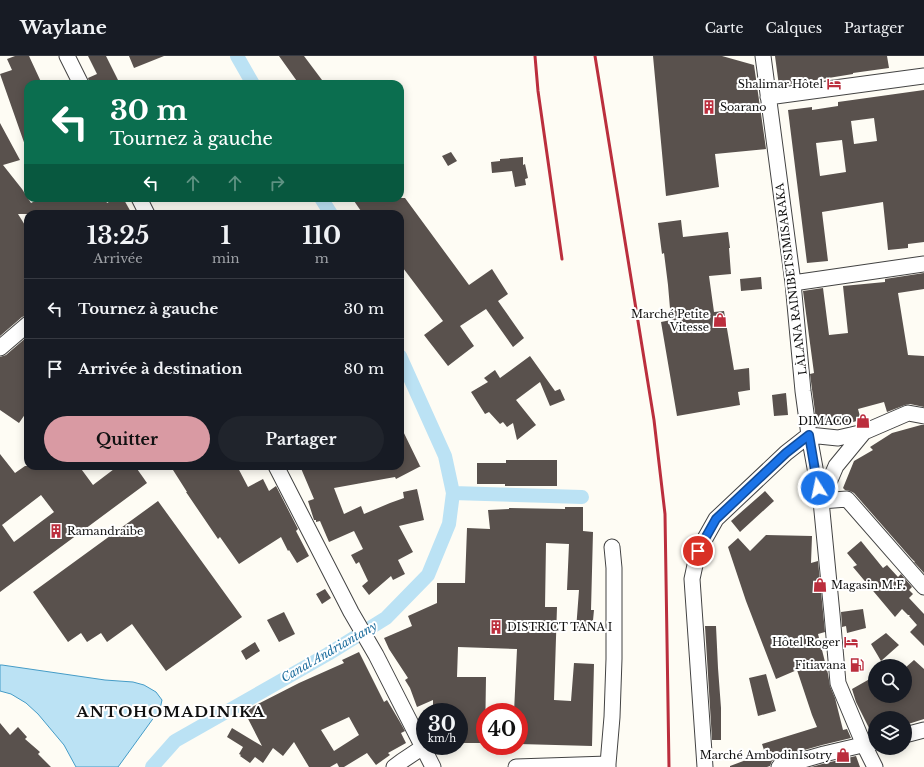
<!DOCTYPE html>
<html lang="fr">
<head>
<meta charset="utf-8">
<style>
  :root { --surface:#171b24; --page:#20242c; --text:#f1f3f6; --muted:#9ea1a6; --line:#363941; --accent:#d99aa3 }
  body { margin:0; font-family:"Libre Baskerville",serif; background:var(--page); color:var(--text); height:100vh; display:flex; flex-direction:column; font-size:15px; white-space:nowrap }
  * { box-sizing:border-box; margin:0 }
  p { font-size:13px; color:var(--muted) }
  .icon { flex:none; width:22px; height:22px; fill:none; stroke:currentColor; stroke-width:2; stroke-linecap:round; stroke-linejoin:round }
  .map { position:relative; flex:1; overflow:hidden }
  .sheet { position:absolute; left:24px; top:154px; width:380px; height:260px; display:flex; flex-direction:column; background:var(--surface); border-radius:12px; box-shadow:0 2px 10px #0003 }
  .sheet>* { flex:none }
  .hud { position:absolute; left:24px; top:24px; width:380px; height:122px; border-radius:12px; box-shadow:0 2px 10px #0003; background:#0b6e4f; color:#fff; overflow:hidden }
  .tools { position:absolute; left:868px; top:603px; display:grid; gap:8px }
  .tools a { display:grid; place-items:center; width:44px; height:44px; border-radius:50%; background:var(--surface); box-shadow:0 2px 10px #0003; font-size:20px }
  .speed { position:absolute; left:416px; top:647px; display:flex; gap:8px; font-size:20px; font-weight:700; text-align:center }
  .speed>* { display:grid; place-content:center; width:52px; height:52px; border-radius:50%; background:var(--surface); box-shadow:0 2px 10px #0003; line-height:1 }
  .speed small { font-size:10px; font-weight:400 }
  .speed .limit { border:6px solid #d22; background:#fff; color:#111 }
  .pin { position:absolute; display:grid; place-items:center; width:34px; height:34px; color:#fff; margin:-17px; border:2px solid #fff; border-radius:50%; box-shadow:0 1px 4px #0007 }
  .me { position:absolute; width:44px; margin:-22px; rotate:350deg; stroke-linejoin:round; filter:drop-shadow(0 0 3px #0008) }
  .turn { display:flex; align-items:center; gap:14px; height:84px; padding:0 20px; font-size:18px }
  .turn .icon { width:52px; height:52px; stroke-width:2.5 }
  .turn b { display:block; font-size:28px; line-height:34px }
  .lanes { display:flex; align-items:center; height:38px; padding:0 20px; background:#0003; justify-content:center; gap:20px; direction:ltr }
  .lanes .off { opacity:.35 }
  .eta { display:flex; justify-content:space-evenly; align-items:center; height:68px; text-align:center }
  .eta b { font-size:24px; font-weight:700; line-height:28px }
  .cta { display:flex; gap:8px; margin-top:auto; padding:8px 20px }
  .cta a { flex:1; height:46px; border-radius:24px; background:var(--accent); color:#111; font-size:16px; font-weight:700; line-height:46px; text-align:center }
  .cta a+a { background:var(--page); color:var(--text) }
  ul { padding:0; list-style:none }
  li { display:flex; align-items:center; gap:12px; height:60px; padding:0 20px; border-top:1px solid var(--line) }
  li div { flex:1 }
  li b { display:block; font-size:15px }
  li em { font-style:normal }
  header { display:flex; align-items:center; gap:24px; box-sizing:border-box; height:56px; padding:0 20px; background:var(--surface); border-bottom:1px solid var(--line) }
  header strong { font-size:19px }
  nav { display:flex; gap:22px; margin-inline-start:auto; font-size:14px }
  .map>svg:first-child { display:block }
  .water { fill:#bbe2f4; stroke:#459cc7 }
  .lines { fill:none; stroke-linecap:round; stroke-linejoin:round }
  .canal { stroke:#bbe2f4; stroke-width:14 }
  .building { fill:#59514d; fill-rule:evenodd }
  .minor-casing { stroke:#434343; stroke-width:17 }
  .minor { stroke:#fff; stroke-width:15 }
  .rail { stroke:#bb2e3d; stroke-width:3 }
  .route-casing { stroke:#114b97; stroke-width:10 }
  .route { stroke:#1a73e8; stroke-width:7 }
  .labels { text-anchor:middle; stroke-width:4; stroke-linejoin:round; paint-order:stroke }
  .poi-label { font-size:11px; fill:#101010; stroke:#fff; text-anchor:end }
  .street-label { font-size:11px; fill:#101010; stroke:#fff }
  .water-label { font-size:12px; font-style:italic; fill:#1e6e9e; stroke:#fff }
  .district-label { font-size:15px; font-weight:bold; letter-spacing:1px; fill:#101010; stroke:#fff }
</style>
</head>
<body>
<header>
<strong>Waylane</strong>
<nav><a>Carte</a><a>Calques</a><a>Partager</a></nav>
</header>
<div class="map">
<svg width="924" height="711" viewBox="0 0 924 711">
  <rect width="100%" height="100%" fill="#fefcf4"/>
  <path class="water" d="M0,609H2L105,624L133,626L144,629L156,636L162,644L160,653L118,711H76L64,689L38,658L26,647L11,638L0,635Z"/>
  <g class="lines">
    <path class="canal" d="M237,0L253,28
      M321,142L331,158
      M453,437L582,441
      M152,711L175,685L328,598L386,562L428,519L449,468L453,437L445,400L400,300"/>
  </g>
  <path class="building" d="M15,0H29L42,28H28V92H26L0,18L12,14L7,3Z
    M88,0H106L120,28H90L88,22L97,18Z
    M129,0H164L134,12Z
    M279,0H304L325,28H299Z
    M653,0H722L754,9L766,93L715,98L719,131L666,140Z
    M775,0H887L889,12L853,17V18L779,30Z
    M924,34V186L908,188V192L888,194L883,146L822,156L828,205L807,207L788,54L812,51V54L838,50V46ZM874,62L877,85L854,88L851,65ZM842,84L846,116L820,120L816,87Z
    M0,67L20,104L3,109L22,133L31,147L41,142H105L107,147L116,142H123L132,158H18L28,174V259L22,261L0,280Z
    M451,96L457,105L448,110L442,100Z
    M523,101V109L525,108L528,122L525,123L526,129L515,131L512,115L492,117L491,106L500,105V103Z
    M352,142H405L469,229L492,213L508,238L498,245L524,282L513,291L486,253L460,270L474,290L448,310L424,279L443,265L400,208V158H363Z
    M681,164L683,181L728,176L730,192H729L731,218L709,220L714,256L724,255L734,314L749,312L750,334L738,336L740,349L677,360L661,266L671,264L668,229L664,197L662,198L658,167Z
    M924,217V233L898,237L908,299L924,300V351L910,348L905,349L887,356L884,346L858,353L861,364L845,368L844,367L823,371H817L810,318L814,317L803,235L823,232L829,279L848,277L843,230L885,226V223Z
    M761,221L762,233L741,235L740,223Z
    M28,280V354L19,367L0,354V301L6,299Z
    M530,300L555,335L560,333L565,344L550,350L540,326L516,344L536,369L517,384L513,367L507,371L503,366L500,368L489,356L485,358L471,336L488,326L484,322L495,314L500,322Z
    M786,337L788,359L774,360L772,339Z
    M400,369L420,410H421L396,423L395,421L334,432L344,458L361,450L364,458L390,447L404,442L403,436L417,433L424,464L399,470L413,496L398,504L405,518L393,524L391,520L369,539L362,530L368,525L359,506L356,508L351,499L363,493L354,475L329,486L320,465L316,466V464H314L308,445L314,443L300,410H400Z
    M921,369H924V517L914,506H915L911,502L854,437L850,435L845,434L843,432L854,405L873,394L870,391L892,377Z
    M0,398L15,417L25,410H79L93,429L118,410H135L147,427L0,536ZM41,439L54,456L14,486L2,469Z
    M506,404H557V430H505V428H477V407H506Z
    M179,410H237L248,431L263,423L269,435L276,430L298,473L296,475L309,500L297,507L289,494L288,495L281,481L239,508L220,481L218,483L186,436H187L173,414Z
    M765,435L774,445L740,476L731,465Z
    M158,445L242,561L166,615L132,568L107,586L101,577L87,586L81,577L68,586L33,536Z
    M565,451H583V475L593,476L591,554H594L592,575L576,574L579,534H567L569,488L546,487L545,551H557L554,644L571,645L574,607L594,608L592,690L519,688V656H514L517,593L458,591L457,621H486L485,687H459V656H433V644L417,651L410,632L405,624L408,622L389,593L384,582L412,570L408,560L437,547V527H465L467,472L490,473L488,454L509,453V452L565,453Z
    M766,479L812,480L811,507L818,505L825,576L818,578L828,618L830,630L835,642L843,674L847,673L851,682L822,689L776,702L772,705L770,710L767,711H730V710L765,697L762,688L817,671L812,659L797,614L776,623L746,545L728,491L738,482L750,495Z
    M861,485L883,512L887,509L898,521L901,518L912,531L909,534L913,538L909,542L924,558V590L910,576L917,569L909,560L910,559H908L902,553L895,561L853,511L857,509L847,497Z
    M325,533L331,542L322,548L316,538Z
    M863,553L866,572L847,577L846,570L842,571L841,556Z
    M284,556L295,578L279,586L267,564Z
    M705,570H716L718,612L721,652V684H712Z
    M886,577L899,589L881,605L871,588Z
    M255,586L260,595L246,604L241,595Z
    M359,596L384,646L387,644L400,666L405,675L401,677L406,687L388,697L390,699L376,709L367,697L344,711H339L337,707L330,711H309L294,686L283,700L273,692L263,707L255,701L250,707L240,700L241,699L239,698L243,691L227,681L232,672L262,690L244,655L299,627L344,607L342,604ZM349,661L359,679L334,695L321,674Z
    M914,604L924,613V663L905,669V662H875V677L872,678L856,646L852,633L875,620V640H905V612Z
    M766,618L776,655L758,660L749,622Z
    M0,667L10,679L18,671L27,681L25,683L40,696L38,698L51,711H0Z
    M856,700L860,711H811L826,707Z"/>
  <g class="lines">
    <defs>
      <path id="minor" d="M67,0L81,28
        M763,0L793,227L803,335L809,379L821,445L832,558L838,627L864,689L875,711
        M768,41L924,20
        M139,142L147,158
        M793,227L924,208
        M0,292L28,268
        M276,410L351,556L376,599L433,711
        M821,445L847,443L924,531
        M821,445L836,410L864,376
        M905,679L924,674
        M608,708L612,661L614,603V512L612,491
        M394,711L402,705L423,691
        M516,711L608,708V711
        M705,711L692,523L698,495L716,463L786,397L809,379L838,382L864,376L908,357L924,360
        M779,711L824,698L875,686"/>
    </defs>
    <use href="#minor" class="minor-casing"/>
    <use href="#minor" class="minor"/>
    <path class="rail" d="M535,0L538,35L562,203
      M595,0L654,364L665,458L669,711"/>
  </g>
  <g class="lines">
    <defs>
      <path id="route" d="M698,495L716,463L786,397L809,379L818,432"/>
    </defs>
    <use href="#route" class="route-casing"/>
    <use href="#route" class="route"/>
  </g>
  <defs>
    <symbol id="hotel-bare" viewBox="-9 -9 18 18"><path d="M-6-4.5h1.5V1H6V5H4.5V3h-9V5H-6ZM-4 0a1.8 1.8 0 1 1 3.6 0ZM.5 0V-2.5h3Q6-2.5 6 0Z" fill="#bb2e3d" stroke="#fff" stroke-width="2.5" paint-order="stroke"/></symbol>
    <symbol id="building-bare" viewBox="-9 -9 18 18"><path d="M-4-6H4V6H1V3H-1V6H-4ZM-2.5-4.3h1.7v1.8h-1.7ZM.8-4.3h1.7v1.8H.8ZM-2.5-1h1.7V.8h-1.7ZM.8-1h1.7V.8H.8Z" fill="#bb2e3d" stroke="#fff" stroke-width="2.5" paint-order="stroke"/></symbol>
    <symbol id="shop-bare" viewBox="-9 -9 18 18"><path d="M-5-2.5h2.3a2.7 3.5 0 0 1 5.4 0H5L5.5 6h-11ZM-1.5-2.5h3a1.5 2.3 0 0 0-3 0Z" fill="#bb2e3d" stroke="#fff" stroke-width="2.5" paint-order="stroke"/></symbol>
    <symbol id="fuel-bare" viewBox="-9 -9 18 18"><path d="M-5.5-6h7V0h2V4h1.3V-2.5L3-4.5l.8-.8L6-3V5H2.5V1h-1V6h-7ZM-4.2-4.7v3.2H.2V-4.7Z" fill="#bb2e3d" stroke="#fff" stroke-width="2.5" paint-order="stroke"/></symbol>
  </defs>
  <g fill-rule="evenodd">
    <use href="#hotel-bare" x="824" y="18" width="20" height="20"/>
    <use href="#building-bare" x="699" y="41" width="20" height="20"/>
    <use href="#shop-bare" x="710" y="254" width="20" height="20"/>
    <use href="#shop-bare" x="853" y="355" width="20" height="20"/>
    <use href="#building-bare" x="46" y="465" width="20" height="20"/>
    <use href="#shop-bare" x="810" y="519" width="20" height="20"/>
    <use href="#building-bare" x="486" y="561" width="20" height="20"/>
    <use href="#hotel-bare" x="841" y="576" width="20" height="20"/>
    <use href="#fuel-bare" x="847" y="599" width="20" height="20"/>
    <use href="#shop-bare" x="833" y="689" width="20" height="20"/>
  </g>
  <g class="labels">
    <g class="poi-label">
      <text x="823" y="32">Shalimar Hôtel</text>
      <text x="720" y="55" text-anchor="start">Soarano</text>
      <text x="709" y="262">Marché Petite<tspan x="709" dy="13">Vitesse</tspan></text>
      <text x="852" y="369">DIMACO</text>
      <text x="67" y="479" text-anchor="start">Ramandraibe</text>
      <text x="831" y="533" text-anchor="start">Magasin M.F.</text>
      <text x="507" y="575" text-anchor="start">DISTRICT TANA I</text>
      <text x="840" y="590">Hôtel Roger</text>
      <text x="846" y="613">Fitiavana</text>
      <text x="832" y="703">Marché AmbodinIsotry</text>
    </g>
    <g class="street-label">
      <text transform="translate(791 223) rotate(-97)" y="4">LÀLANA RAINIBETSIMISARAKA</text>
    </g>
    <g class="water-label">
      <text transform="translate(329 596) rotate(-30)" y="4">Canal Andriantany</text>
    </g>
    <g class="district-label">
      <text x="171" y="661">ANTOHOMADINIKA</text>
    </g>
  </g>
</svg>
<div class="tools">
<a><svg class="icon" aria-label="search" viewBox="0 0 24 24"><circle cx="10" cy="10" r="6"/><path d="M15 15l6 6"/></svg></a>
<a><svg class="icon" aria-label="layers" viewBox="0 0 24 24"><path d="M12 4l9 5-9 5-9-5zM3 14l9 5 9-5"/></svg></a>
</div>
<div class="speed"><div>30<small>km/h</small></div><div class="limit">40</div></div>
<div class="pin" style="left:698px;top:495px;background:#d93025"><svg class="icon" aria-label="arrive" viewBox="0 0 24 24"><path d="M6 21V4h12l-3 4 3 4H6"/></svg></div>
<svg class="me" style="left:818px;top:432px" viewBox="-20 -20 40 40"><circle r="17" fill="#1a73e8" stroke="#fff" stroke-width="3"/><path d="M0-11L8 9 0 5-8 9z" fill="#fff"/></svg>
<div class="hud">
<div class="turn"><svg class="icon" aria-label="left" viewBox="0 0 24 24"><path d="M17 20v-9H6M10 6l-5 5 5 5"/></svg><div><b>30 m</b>Tournez à gauche</div></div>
<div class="lanes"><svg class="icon" aria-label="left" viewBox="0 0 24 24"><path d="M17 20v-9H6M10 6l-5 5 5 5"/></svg><svg class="icon off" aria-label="ahead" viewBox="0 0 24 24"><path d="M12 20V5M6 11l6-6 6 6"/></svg><svg class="icon off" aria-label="ahead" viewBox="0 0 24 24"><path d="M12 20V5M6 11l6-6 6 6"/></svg><svg class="icon off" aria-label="right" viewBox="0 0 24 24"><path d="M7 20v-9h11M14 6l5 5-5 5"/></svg></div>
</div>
<section class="sheet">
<div class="eta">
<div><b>13:25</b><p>Arrivée</p></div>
<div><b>1</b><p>min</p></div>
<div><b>110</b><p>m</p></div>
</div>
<ul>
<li><svg class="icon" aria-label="left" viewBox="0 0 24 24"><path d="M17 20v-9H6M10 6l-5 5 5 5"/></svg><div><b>Tournez à gauche</b></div><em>30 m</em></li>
<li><svg class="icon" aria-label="arrive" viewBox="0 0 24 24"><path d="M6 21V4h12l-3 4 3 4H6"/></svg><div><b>Arrivée à destination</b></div><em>80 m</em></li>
</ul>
<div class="cta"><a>Quitter</a><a>Partager</a></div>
</section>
</div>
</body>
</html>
